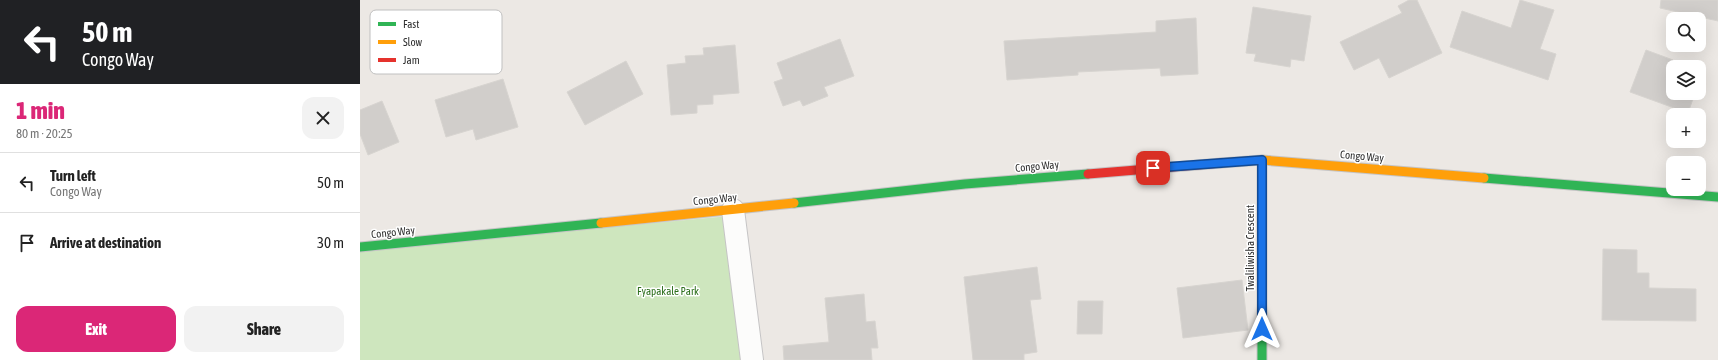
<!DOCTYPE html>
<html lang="en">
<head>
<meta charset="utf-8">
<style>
  :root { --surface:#fff; --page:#f2f2f2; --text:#222; --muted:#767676; --line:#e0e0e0; --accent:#db2777 }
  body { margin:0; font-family:"Asap Condensed",sans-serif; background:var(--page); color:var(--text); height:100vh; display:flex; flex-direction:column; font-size:15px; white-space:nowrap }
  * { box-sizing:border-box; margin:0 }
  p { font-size:13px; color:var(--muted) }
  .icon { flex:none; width:22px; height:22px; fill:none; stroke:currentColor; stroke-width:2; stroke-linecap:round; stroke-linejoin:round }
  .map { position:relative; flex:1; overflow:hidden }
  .side { display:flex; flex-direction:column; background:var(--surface); width:360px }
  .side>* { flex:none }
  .guide { background:#202124; color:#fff; overflow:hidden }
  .tools { position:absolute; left:1306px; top:12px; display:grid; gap:8px }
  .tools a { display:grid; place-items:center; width:40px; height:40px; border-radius:8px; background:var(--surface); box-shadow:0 4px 16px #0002; font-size:20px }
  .pin { position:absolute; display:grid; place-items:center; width:34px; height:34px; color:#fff; margin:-17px; border-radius:8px; box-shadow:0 2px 6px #0006 }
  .me { position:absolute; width:44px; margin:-22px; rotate:0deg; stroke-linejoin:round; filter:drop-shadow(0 0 3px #0008) }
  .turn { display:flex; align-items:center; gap:14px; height:84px; padding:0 16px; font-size:18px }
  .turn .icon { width:52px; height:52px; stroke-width:2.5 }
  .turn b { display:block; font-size:28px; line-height:34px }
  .round { display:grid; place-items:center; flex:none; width:42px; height:42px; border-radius:12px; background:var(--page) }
  .overview { display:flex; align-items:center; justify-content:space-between; height:68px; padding:0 16px }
  h1 { font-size:24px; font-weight:800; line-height:30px; color:var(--accent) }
  .cta { display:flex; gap:8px; margin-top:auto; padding:8px 16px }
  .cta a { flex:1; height:46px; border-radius:12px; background:var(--accent); color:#fff; font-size:16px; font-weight:800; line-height:46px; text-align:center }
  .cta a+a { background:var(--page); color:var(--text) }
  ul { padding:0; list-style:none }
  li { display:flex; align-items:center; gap:12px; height:60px; padding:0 16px; border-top:1px solid var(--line) }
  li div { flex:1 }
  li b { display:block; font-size:15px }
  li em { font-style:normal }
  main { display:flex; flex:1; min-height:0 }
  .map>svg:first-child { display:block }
  .green { fill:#cee6be }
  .building { fill:#d1cecb; stroke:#d7d4d0 }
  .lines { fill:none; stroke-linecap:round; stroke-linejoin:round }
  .street-casing { stroke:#c5c4c5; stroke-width:24 }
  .fast-casing { stroke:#c5c4c5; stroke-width:11 }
  .slow-casing { stroke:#c5c4c5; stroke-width:11 }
  .jam-casing { stroke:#c5c4c5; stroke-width:11 }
  .street { stroke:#fcfcfb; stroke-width:22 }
  .fast { stroke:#30b455; stroke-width:9 }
  .slow { stroke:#ff9f0a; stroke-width:9 }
  .jam { stroke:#e5322d; stroke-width:9 }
  .route-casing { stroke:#114b97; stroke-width:10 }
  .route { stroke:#1a73e8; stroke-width:7 }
  .labels { text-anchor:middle; stroke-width:3; stroke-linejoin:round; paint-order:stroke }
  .street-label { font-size:11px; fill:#2e2e2e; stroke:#fff }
  .park-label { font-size:11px; fill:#2c6e1b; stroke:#fff }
  .key { fill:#fff; stroke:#c0c0c0; stroke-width:1 }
  .key-label { font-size:11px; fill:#2e2e2e }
</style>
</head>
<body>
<main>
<section class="side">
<div class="guide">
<div class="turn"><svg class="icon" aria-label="left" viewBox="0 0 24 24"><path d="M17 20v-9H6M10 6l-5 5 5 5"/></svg><div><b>50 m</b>Congo Way</div></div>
</div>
<div class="overview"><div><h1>1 min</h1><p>80 m · 20:25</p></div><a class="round"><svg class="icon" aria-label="close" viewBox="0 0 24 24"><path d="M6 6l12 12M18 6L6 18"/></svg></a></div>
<ul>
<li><svg class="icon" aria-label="left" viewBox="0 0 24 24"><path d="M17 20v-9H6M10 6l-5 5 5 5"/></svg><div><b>Turn left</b><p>Congo Way</p></div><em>50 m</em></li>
<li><svg class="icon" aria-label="arrive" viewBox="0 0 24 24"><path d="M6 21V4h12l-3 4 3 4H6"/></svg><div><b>Arrive at destination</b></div><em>30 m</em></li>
</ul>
<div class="cta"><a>Exit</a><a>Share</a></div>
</section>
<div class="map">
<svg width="1358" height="360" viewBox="0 0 1358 360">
  <rect width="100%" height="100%" fill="#ece8e4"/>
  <path class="green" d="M370,216L383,360H0V250Z"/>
  <path class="building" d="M1049,0H1057L1082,53L1029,78L1019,58L994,70L980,42L1042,13L1038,6Z
    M1160,0L1194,10L1180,49L1196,54L1188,80L1090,47L1102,11L1151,28Z
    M1301,0H1358V21L1300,8Z
    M893,7L951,16L944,61L931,59L930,67L894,61L896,54L886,53Z
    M836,18L838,74L801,76L800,68L718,72V75L647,80L644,41L796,32V21Z
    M480,39L494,76L464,87L468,96L443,106L440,100L423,106L414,82L423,79L417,63Z
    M375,45L379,93L353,95V104L337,105V113L311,115L307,65L326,63L325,56L344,55L343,48Z
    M1286,50L1313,60L1306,79L1313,81V93H1335L1328,113L1270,92Z
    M266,61L283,94L225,125L207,92Z
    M143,79L158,127L116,140L113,129L86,137L75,100Z
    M22,101L39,142L8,155L0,134V110Z
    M1243,249L1277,250V273H1289V288L1336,289V321L1242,320Z
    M677,267L681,299L670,300L677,352L664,354V360H613L604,277Z
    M882,280L888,330L823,338L817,288Z
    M504,294L506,322L515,321L518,348H511L512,360H424L423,346L469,342L465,298Z
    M718,301H743L742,334H717Z"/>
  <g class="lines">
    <defs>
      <path id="street" d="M373,210L392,360"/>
      <path id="fast" d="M902,160V360
        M1124,178L1358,197
        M434,203L605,184L728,174
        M0,247L241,223"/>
      <path id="slow" d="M861,163L902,160L1124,178
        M241,223L434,203"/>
      <path id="jam" d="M728,174L861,163"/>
    </defs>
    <use href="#street" class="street-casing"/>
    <use href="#fast" class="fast-casing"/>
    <use href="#slow" class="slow-casing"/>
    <use href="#jam" class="jam-casing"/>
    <use href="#street" class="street"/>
    <use href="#fast" class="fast"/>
    <use href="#slow" class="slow"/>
    <use href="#jam" class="jam"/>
  </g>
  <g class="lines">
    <defs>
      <path id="route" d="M793,168L902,160V329"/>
    </defs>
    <use href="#route" class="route-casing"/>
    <use href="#route" class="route"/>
  </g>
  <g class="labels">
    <g class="street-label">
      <text transform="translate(1002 156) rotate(5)" y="4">Congo Way</text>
      <text transform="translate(677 166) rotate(-5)" y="4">Congo Way</text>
      <text transform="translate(355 199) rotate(-6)" y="4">Congo Way</text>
      <text transform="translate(33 232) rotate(-6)" y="4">Congo Way</text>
      <text transform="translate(890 248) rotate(-90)" y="4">Twaliliwisha Crescent</text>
    </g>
    <g class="park-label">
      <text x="308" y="295">Fyapakale Park</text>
    </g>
  </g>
  <rect x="10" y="10" width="132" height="64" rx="6" class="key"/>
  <rect x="18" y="22" width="18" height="4" fill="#30b455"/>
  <rect x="18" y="40" width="18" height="4" fill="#ff9f0a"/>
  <rect x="18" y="58" width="18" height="4" fill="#e5322d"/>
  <g class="key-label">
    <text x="43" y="28">Fast</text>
    <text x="43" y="46">Slow</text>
    <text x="43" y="64">Jam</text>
  </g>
</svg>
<div class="tools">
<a><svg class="icon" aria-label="search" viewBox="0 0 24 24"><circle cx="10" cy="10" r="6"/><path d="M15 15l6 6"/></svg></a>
<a><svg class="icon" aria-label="layers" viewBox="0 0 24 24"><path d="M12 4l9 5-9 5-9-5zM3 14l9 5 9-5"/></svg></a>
<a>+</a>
<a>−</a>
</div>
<div class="pin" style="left:793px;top:168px;background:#d93025"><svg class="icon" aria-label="arrive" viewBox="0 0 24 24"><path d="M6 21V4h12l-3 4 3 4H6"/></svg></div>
<svg class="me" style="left:902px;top:329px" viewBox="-20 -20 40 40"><path d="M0-17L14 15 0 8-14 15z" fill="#1a73e8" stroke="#fff" stroke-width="4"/></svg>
</div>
</main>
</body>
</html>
